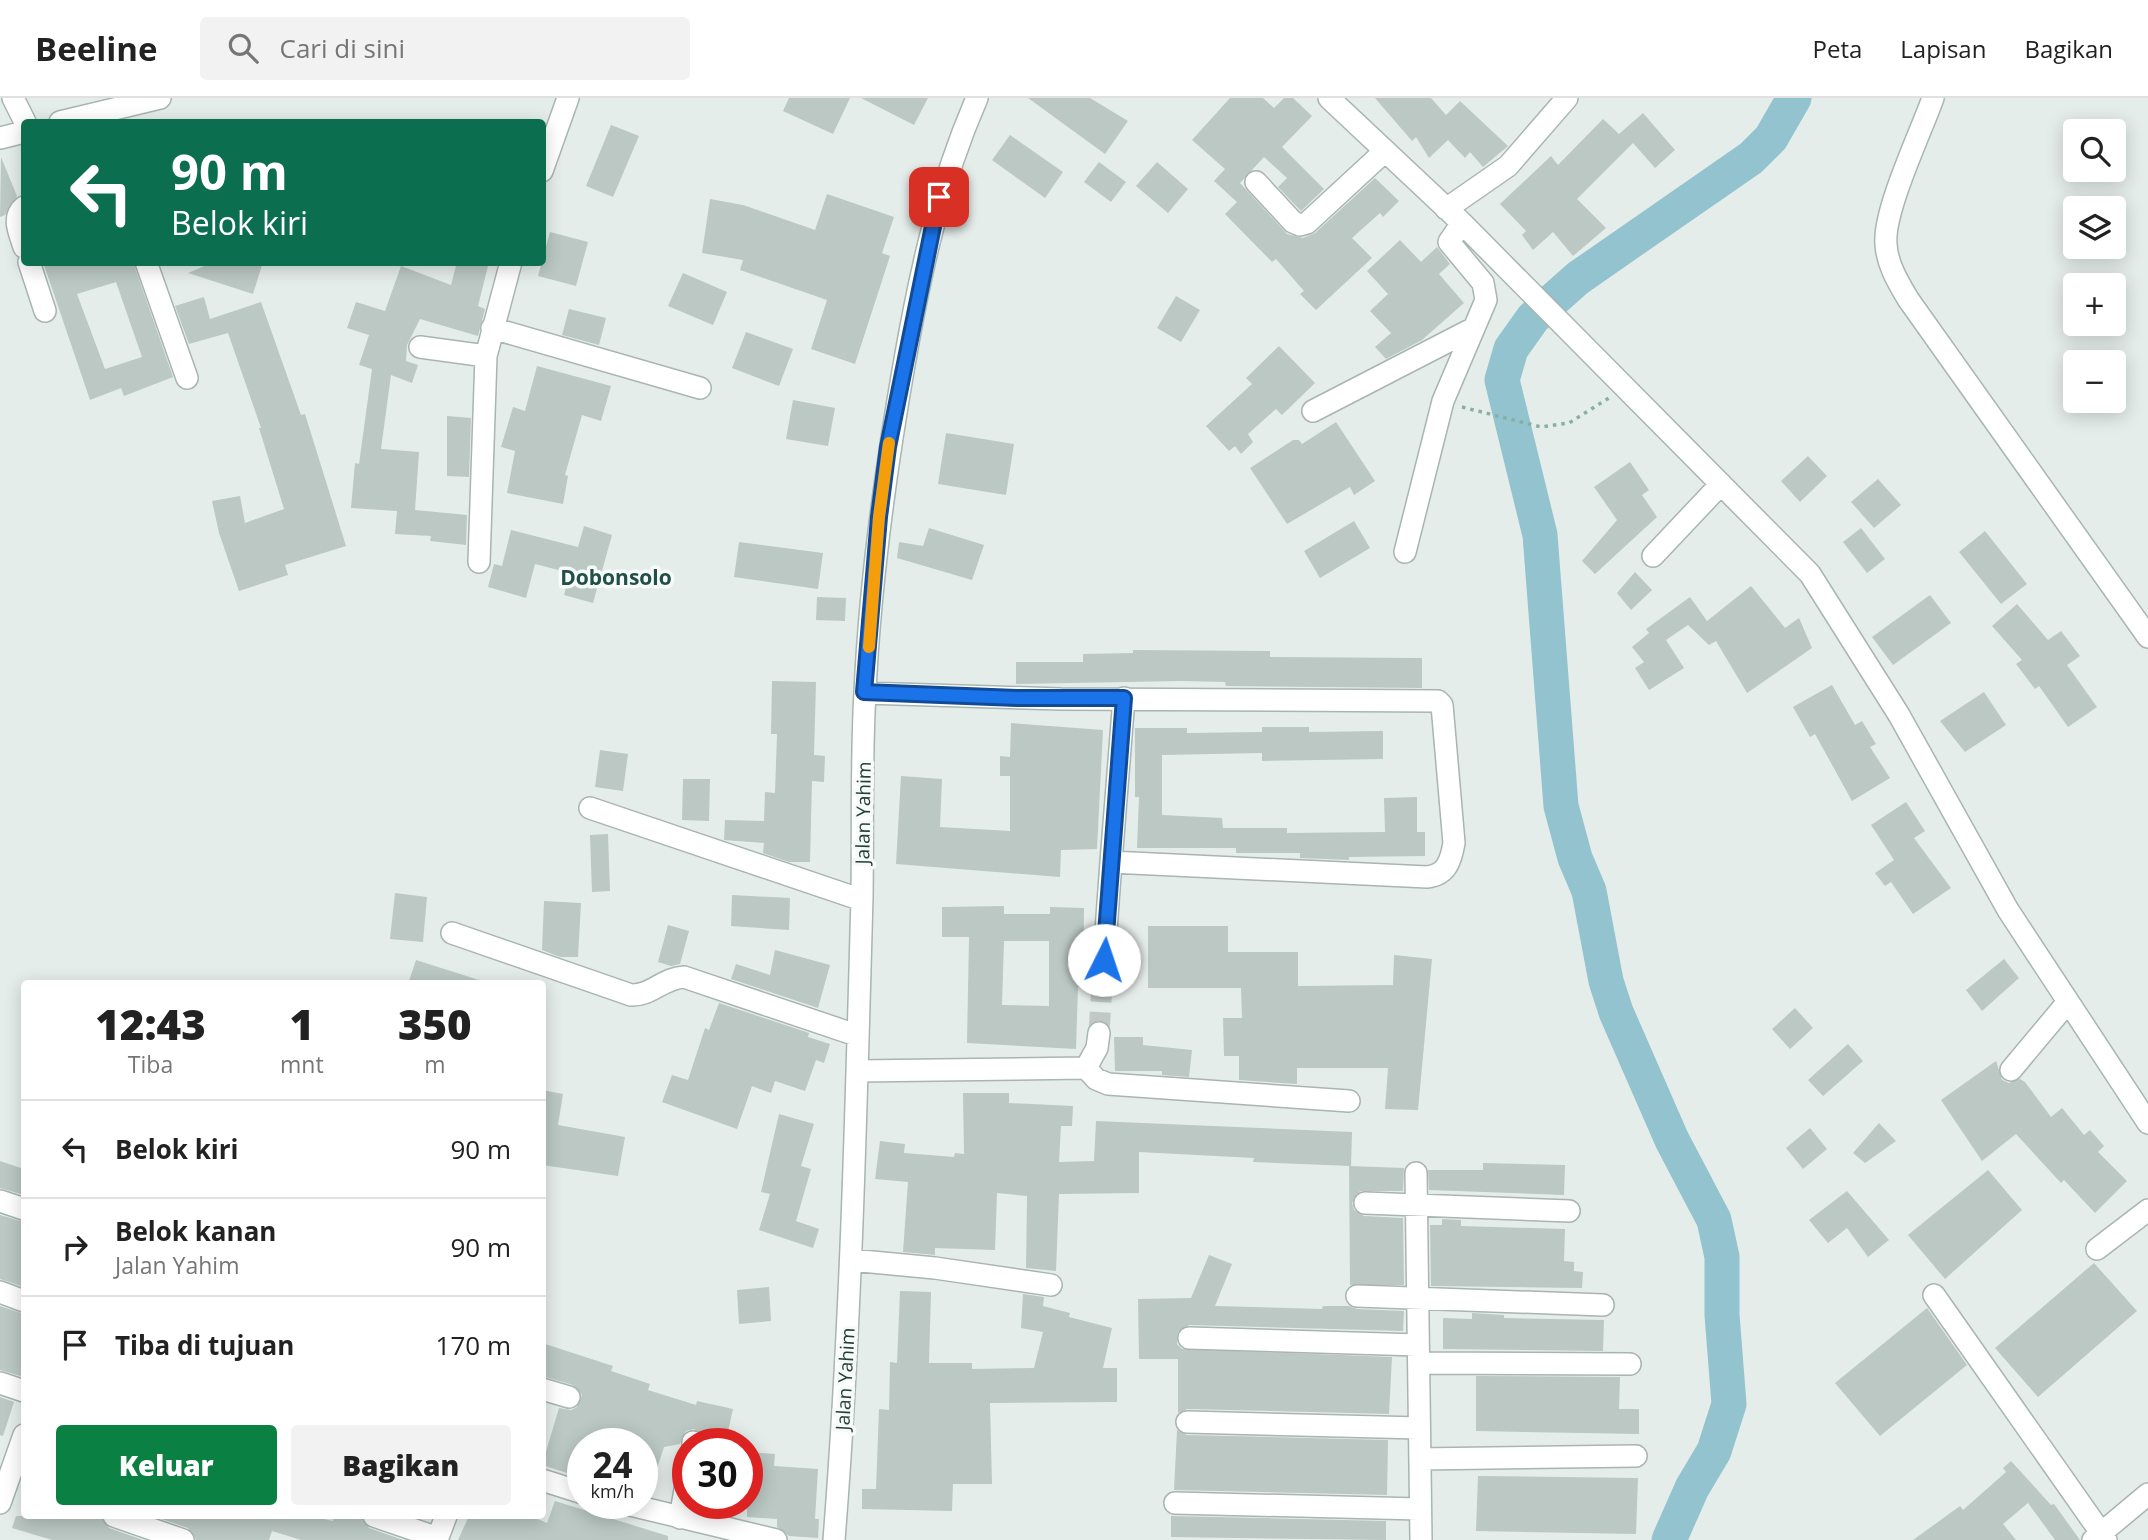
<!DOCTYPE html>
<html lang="id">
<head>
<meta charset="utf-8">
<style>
  :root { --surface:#fff; --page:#f2f2f2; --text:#222; --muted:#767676; --line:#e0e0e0; --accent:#0b8043 }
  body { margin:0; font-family:"Open Sans",sans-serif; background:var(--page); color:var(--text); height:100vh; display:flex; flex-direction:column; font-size:26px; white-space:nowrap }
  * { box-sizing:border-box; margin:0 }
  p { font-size:23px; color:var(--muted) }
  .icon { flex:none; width:38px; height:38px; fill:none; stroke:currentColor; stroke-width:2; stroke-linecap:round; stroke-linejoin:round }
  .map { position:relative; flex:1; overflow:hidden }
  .sheet { position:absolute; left:21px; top:882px; width:525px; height:539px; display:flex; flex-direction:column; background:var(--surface); border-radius:7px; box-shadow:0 4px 18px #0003 }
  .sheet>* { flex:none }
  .banner { position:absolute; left:21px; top:21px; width:525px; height:147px; border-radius:7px; box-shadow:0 4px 18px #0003; background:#0b6e4f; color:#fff; overflow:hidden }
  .controls { position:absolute; left:2063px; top:21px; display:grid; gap:14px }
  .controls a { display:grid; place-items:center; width:63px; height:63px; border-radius:7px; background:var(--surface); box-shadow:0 4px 18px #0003; font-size:35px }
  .speed { position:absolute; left:567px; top:1330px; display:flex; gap:14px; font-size:35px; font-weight:700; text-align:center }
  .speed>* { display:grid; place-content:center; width:91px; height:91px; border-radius:50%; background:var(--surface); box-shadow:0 4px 18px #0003; line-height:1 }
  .speed small { font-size:18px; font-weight:400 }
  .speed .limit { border:10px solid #d22; background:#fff; color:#111 }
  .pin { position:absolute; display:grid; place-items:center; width:60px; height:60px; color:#fff; margin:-30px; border-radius:14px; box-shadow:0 4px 10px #0006 }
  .me { position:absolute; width:77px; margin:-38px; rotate:4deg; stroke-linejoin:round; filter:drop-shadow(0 0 5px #0008) }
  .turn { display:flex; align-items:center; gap:24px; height:147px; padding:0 35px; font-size:32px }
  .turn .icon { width:91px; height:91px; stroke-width:2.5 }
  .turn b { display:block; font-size:49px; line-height:60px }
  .eta { display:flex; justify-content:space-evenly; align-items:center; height:119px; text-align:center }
  .eta b { font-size:42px; font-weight:800; line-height:49px }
  .cta { display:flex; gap:14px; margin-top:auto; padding:14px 35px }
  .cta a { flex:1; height:80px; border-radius:7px; background:var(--accent); color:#fff; font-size:28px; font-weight:800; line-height:80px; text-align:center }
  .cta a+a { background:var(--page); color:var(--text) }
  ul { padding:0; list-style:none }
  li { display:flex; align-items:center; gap:21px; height:98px; padding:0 35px; border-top:2px solid var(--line) }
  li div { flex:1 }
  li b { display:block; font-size:26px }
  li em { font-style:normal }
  header { display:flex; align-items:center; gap:42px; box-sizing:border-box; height:98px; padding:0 35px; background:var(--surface); border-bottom:2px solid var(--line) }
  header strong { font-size:33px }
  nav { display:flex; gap:38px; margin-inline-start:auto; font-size:24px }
  .search { width:490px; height:63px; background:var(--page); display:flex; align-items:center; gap:18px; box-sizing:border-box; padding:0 24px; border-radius:7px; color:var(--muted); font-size:26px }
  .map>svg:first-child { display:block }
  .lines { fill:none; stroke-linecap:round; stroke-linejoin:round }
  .river { stroke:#92c3ce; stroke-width:35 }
  .building { fill:#bbc8c3; fill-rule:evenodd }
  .minor-tunnel { stroke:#bfcac6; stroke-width:21; stroke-dasharray:21 10; stroke-linecap:butt }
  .minor-casing { stroke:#a8b5b1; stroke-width:24 }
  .path { stroke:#88afa4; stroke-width:3.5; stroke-dasharray:3.5 5; stroke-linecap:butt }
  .minor { stroke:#fff; stroke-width:21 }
  .route-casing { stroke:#114b97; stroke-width:18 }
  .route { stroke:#1a73e8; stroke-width:12 }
  .slow { stroke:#f59e0b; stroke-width:12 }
  .labels { text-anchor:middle; stroke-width:7; stroke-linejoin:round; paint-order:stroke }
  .street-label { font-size:19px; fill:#253e38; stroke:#f6faf8 }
  .neighbourhood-label { font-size:21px; font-weight:bold; fill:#224f46; stroke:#f6faf8 }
</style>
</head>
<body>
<header>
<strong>Beeline</strong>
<div class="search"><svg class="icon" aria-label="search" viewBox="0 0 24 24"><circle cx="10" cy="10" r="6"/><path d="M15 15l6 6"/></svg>Cari di sini</div>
<nav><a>Peta</a><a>Lapisan</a><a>Bagikan</a></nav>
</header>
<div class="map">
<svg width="2148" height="1442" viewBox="0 0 2148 1442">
  <rect width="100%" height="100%" fill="#e5edea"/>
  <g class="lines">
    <path class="river" d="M1669,1442L1692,1390L1714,1353L1729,1306L1722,1217V1159L1714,1122L1672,1042L1616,914L1606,883L1589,793L1575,760L1561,708L1540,437L1502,282L1511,251L1533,220L1578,180L1751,60L1771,40L1794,0"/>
  </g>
  <path class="building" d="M789,0H850L833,36L783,13Z
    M861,0H928L914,27Z
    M1028,0H1090L1128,23L1105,56Z
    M1230,0H1263L1274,10L1284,0H1293L1312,18L1282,49L1324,91L1301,113L1278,89L1287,80L1264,59L1240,85L1287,136L1303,140L1315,135L1375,80L1399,103L1383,119L1380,115L1352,140L1372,160L1316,212L1300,196L1304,193L1276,161L1272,164L1225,116L1237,104L1214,83L1225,71L1192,42Z
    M1375,0H1431L1446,17L1460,3L1508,48L1483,69L1470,54L1465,60L1448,42L1429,60L1416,39L1412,43Z
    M1643,15L1675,52L1655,70L1633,45L1577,101L1606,130L1573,158L1553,134L1533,152L1522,137L1526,133L1500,106L1551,58L1558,67L1603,21L1619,36Z
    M611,27L639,38L613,99L586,88Z
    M1010,37L1063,74L1045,100L992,62Z
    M1,59L17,98L5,117L0,119Z
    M1099,64L1126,84L1111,104L1084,84Z
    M1157,64L1188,91L1168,115L1136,88Z
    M827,96L894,119L882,155L890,158L855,266L811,251L827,202L740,172L743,162L702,155L710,101L743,107L815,132Z
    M550,134L588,144L576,188L538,178Z
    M1400,142L1421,164L1437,149L1450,166L1439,176L1464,205L1422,242L1386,261L1375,249L1391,235L1370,213L1388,196L1367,173Z
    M43,164H133L173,279L124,298L121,290L90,302ZM116,184L142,259L105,271L77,196Z
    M214,164L262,167L253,196L188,175Z
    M457,164H489L478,208L485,211L478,238L420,221L407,247L406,263L418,267L412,285L391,277L381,351L419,354L415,412L467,417L466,447L430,443L431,438L395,436L397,413L351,410L355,365L359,366L372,271L359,267L369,237L347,230L356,204L385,213L401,168L451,187Z
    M683,175L727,194L713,227L668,208Z
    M1176,198L1200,212L1181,244L1157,230Z
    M204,199L210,221L261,204L301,317L305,316L346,448L285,467L288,477L239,493L219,435L212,403L240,398L245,425L284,411L259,330H261L228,235L189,246L175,208Z
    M569,211L606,220L599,247L562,237Z
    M746,234L793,251L779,288L732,270Z
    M1279,248L1315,285L1282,317L1276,311L1248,336L1253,344L1241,356L1235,348L1229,353L1206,328L1252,286L1246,280Z
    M537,268L611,288L601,323L582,317L565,377L568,378L563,406L507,395L515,353L501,349L513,309L525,313Z
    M793,302L835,310L828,348L786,341Z
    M447,318L471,320L469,379L447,378Z
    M1336,324L1375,383L1354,397L1350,389L1287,426L1250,370L1293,342H1299L1302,346Z
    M946,335L1014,346L1006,397L938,386Z
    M1808,358L1827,378L1800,404L1781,383Z
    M1630,364L1649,392L1642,397L1657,419L1595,476L1582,463L1617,422L1594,389Z
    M1878,381L1901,407L1874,430L1851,404Z
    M1354,423L1370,450L1320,480L1304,453Z
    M584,428L612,437L593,505L564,497L570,475L535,466L526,500L488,489L494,466L502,468L511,432L578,449Z
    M929,430L984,447L972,482L897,460L899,444L923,448Z
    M1861,430L1885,461L1867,475L1843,444Z
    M1985,433L2027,486L2001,506L1959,454Z
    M739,444L823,455L818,491L734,479Z
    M1635,474L1652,492L1631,512L1617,495Z
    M1751,488L1785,530L1799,520L1812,550L1747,595L1716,543L1709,547L1688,527L1666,542L1684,570L1649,592L1635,570L1644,564L1632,549L1649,535L1646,531L1690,499L1707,523Z
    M1930,497L1951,525L1893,567L1872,539Z
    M817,499L846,500L845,523L816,522Z
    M2017,506L2048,542L2061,533L2080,558L2067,567L2097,609L2068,629L2039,588L2035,591L2016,566L2022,562L1992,528Z
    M1133,552L1270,553V559L1422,560V590L1226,588L1225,584L1182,583L1016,586V564H1083V556L1133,555Z
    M772,583L816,584L814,657L825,658L824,684L812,683L810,764H789L763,755L764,745L724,742L725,722L764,723L765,694L775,695L777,636H771Z
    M1832,587L1855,627L1862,623L1876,646L1870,649L1890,680L1852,703L1815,636L1810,639L1793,609Z
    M1984,594L2006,627L1965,654L1940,623Z
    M1011,625L1103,632L1097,751L1061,752L1060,779L896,766L901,678L942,681L940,729L1010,733V678H1000V658L1010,659Z
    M1262,629H1309V634L1383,633V661L1262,663V655L1162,657V717L1222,720L1223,730H1287V735L1385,734L1384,700L1417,699V734H1425V758L1349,759V762L1300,760V755H1236V750H1137L1139,699H1135V630H1187V635L1262,634Z
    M600,652L628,656L623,693L595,689Z
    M683,681H710L709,723L682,722Z
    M1906,704L1925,733L1914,740L1951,790L1913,816L1891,784L1885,788L1875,775L1894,762L1871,727Z
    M608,736L610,793L592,794L590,737Z
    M395,795L427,799L423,844L390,841Z
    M732,797L790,800L789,832L731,828Z
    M544,803L581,805L578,859H560L542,852Z
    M1004,808V816H1050V809L1084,810L1083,889H1078L1076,951L967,945L969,839H942V809ZM1004,843H1049V908L1002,907Z
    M668,827L689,833L680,866L671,868L658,864Z
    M1148,828H1228V854H1298V888L1393,887L1394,857L1432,861L1418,1012L1385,1011L1388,970H1297V986L1239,982V958H1224L1223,920H1242L1241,890H1148Z
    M775,852L830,867L818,910L731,881L736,866L770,877Z
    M2004,861L2019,880L1982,913L1966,892Z
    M416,862L479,882L478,886H408Z
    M719,905L809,935L808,939L830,946L824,965L816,962L805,993L775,983L771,995L752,988L737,1031L662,1004L672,977L688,982L705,930L709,932Z
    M1795,910L1813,930L1790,951L1772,931Z
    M1114,939H1143V947L1192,952L1189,979L1162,977V973H1115Z
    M1848,946L1863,963L1823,998L1808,982Z
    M1996,963L2002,982L2009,985L2020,981L2025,984L2051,1019L2062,1010L2084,1037L2090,1032L2104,1048L2098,1054L2127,1083L2095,1115L2064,1082L2061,1085L2016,1036L1982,1063L1941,1002Z
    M542,992L563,996L558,1027L625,1039L618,1078L542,1067Z
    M963,995H1009V1005L1073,1008L1072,1028H1061L1059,1064L1094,1063L1096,1023L1352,1034L1351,1068L1253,1064L1254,1060L1139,1054V1095L1059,1096L1056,1173L1026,1170L1027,1098L997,1095L995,1152L935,1150V1157L903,1154L908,1084L875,1081L880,1043L905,1046L904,1055L954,1059L955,1055L964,1056Z
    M779,1016L814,1026L801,1068L811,1071L796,1123L819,1131L813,1150L759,1132L770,1096L761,1094Z
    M1879,1025L1896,1043L1865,1065L1853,1055Z
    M1810,1030L1827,1051L1803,1071L1786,1050Z
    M0,1063L24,1071V1097L0,1090Z
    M1483,1065L1565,1067L1564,1097L1429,1092L1428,1072H1483Z
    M1349,1068L1404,1070L1403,1093H1360L1352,1105L1354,1112L1364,1118L1403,1120L1404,1187H1350Z
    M1988,1072L2022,1112L1945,1181L1908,1137Z
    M1847,1093L1889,1142L1868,1159L1847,1130L1828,1145L1809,1122Z
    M0,1117L24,1124V1189L0,1181Z
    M1442,1121L1461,1122V1128L1565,1131L1564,1163L1574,1164V1173L1583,1174L1582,1190L1431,1188L1430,1127H1442Z
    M1209,1157L1232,1166L1215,1208L1322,1211L1323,1208H1349L1357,1211L1404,1213L1403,1233L1189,1227L1178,1234L1177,1246L1182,1251L1392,1259L1389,1316L1187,1311L1178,1315V1261H1139L1138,1201L1191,1200Z
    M2094,1165L2137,1213L2038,1299L1995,1250Z
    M769,1189L771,1223L739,1226L737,1192Z
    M900,1193L931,1194L929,1265H972V1271L1034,1270L1043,1234L1021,1230L1023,1196L1044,1199L1043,1208L1070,1215L1069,1219L1112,1230L1103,1270H1117V1304L990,1305L992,1386H953L952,1413L862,1411V1391H876L879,1311L889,1312L890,1264L897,1265Z
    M0,1208L24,1216V1279L0,1272Z
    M1927,1210L1967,1267L1880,1338L1835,1285Z
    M1472,1215L1504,1217V1220L1604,1222L1603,1253L1443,1251V1220L1472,1221Z
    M542,1245L613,1268L611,1273L650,1286L648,1292L696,1307L697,1303L733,1311L726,1343L705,1338L694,1331L686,1333L680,1346L664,1349L648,1398L642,1396V1346H580L570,1376L542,1367L559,1310L571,1312L577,1309L582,1297L573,1287L542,1278Z
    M1476,1278L1620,1279L1619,1311H1639V1336L1476,1333Z
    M0,1299L14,1304L3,1338L0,1337Z
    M1177,1332L1187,1337L1388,1342L1387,1397L1174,1392Z
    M747,1354L775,1356L774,1368L818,1371L815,1421H819L818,1440L789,1438L777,1429V1421L747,1419Z
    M2011,1363L2051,1407L2054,1406L2080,1442H2055L2028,1405L2003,1426L2016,1442H1913L1960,1408L1963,1412L2006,1374L2003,1370Z
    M1478,1378L1638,1380L1636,1436L1476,1433Z
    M555,1403L668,1438V1442H458L469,1418H531L547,1425Z
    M16,1418H101L109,1430L143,1442H52L12,1430Z
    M153,1418H310L333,1423L334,1418H361L369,1430L403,1442H301L272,1433L269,1442H196L188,1430Z
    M1171,1418L1386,1423V1442L1171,1439Z"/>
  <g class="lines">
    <path class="minor-tunnel" d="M1099,935L1102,887"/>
    <defs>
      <path id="minor" d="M13,0L25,24
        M1329,0L1462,125L1810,476L1899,617L2008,812L2148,1025
        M1933,0C1921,34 1883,113 1886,146C1887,166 1898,184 1908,201L2148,539
        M60,24L160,0
        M0,40L24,34
        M542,73L568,0
        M1256,84L1293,124L1300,127L1307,125L1385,53
        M24,109C11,120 20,135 24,149
        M1446,111L1508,68L1567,0
        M29,164L45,213
        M146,164L187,280
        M492,230L700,290
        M420,249L486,258
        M1313,313L1474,230
        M1405,454L1443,303L1486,202L1483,185L1449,144L1462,125
        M1653,458L1721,386
        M479,464L486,258L511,164
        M865,595L1061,601L1438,603L1442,607L1454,745C1451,762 1447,777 1427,779L1111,764L1124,600
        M590,710L862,802
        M452,835L631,897C651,898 663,880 684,879L856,937
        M1102,887L1111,764
        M1086,970L1096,981L1108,986L1349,1003
        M2011,972L2067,905
        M857,973L1086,970L1097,950L1099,935
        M1416,1075L1421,1442
        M0,1103L24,1111
        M1365,1105L1569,1113
        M2097,1151L2148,1112
        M851,1162L935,1170L1051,1187
        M0,1194L24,1203
        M1934,1197L2106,1442
        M1357,1198L1603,1207
        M1189,1240L1418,1247
        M1419,1265L1630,1266
        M0,1285L24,1293
        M542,1291L569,1299
        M1187,1324L1419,1330
        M693,1346V1344
        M1420,1361L1636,1358
        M542,1382L583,1395
        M0,1405L24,1337
        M622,1405L776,1442
        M1175,1405L1419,1411
        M114,1418L183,1442
        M374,1418L438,1440
        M680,1420L688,1375
        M437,1442L446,1418
        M834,1442C851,1228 856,1014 862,799C863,731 861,662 865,594C870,484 885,376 904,267C920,175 939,87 977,0
        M2093,1442L2148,1396"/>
    </defs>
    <use href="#minor" class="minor-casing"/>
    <path class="path" d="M1462,309L1541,329L1569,325L1609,300"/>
    <use href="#minor" class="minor"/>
  </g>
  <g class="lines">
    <defs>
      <path id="route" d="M939,99L888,349L879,419L864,594L1017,600H1124L1104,862"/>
    </defs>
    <use href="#route" class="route-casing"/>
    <use href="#route" class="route"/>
    <path class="slow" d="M869,549L879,419L889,345"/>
  </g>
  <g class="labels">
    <g class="street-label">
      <text transform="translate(863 715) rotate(-89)" y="7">Jalan Yahim</text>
      <text transform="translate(845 1281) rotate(-87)" y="7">Jalan Yahim</text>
    </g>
    <g class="neighbourhood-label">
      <text x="616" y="487">Dobonsolo</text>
    </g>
  </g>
</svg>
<div class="controls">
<a><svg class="icon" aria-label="search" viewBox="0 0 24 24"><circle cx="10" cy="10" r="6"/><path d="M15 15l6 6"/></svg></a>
<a><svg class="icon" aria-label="layers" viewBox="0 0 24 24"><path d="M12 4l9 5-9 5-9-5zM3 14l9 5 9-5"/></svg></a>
<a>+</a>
<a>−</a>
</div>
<div class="speed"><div>24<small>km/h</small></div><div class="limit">30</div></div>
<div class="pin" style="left:939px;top:99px;background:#d93025"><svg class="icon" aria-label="arrive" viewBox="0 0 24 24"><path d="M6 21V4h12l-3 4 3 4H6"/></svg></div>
<svg class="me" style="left:1104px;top:862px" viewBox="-20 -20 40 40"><circle r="19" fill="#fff"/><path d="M0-13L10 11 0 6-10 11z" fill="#1a73e8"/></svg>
<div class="banner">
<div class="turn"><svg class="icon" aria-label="left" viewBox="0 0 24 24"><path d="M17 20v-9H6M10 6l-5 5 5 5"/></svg><div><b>90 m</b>Belok kiri</div></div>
</div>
<section class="sheet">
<div class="eta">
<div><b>12:43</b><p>Tiba</p></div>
<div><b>1</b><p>mnt</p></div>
<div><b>350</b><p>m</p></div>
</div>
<ul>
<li><svg class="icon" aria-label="left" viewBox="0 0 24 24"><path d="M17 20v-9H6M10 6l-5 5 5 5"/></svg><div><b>Belok kiri</b></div><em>90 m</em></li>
<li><svg class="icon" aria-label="right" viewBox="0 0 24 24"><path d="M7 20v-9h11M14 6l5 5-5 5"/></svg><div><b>Belok kanan</b><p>Jalan Yahim</p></div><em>90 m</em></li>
<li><svg class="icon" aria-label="arrive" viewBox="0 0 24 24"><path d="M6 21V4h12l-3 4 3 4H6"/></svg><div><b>Tiba di tujuan</b></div><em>170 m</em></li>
</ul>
<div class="cta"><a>Keluar</a><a>Bagikan</a></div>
</section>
</div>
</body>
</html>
